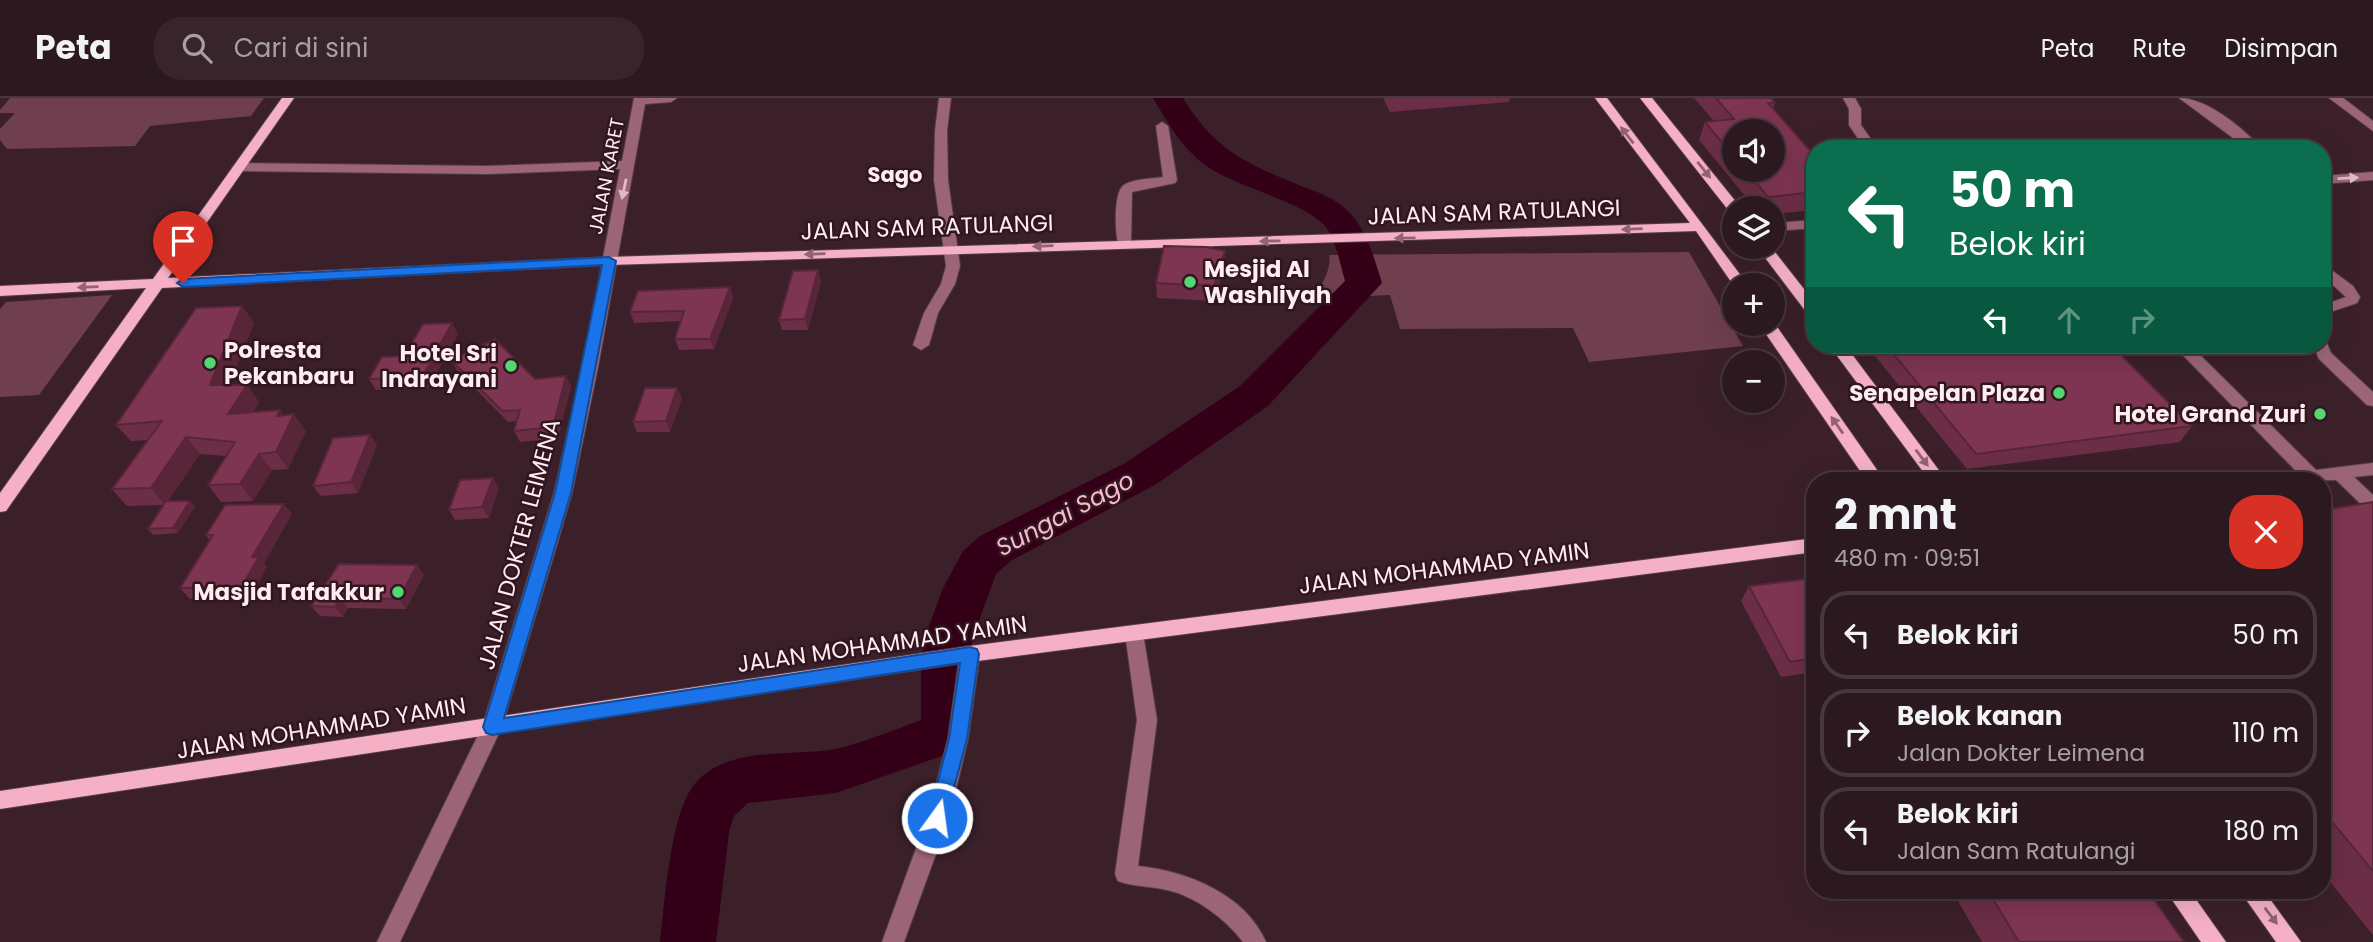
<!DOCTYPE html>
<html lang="id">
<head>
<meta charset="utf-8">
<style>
  :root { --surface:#2c181f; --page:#38252c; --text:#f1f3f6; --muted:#a6a0a4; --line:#48373d }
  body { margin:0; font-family:Poppins,sans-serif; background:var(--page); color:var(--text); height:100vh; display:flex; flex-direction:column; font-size:26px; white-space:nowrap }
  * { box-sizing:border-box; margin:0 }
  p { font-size:23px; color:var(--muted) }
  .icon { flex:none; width:38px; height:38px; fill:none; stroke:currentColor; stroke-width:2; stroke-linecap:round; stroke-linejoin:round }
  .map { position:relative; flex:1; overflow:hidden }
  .drawer { position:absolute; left:1806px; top:374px; width:525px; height:427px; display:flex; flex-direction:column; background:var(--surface); border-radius:28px; box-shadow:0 7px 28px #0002,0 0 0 2px var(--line) }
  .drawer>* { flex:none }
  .hud { position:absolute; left:1806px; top:42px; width:525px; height:214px; border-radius:28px; box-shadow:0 7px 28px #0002,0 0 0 2px var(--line); background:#0b6e4f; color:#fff; overflow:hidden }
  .fabs { position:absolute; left:1722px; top:21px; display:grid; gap:14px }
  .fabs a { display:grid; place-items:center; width:63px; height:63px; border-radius:50%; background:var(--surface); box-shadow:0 7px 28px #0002,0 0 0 2px var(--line); font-size:35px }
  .pin { position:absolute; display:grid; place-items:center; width:60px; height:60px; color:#fff; margin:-72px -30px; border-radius:50% 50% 50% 0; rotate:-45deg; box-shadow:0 0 7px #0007 }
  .pin .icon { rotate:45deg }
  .me { position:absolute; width:77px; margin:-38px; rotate:14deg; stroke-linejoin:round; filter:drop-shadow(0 0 5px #0008) }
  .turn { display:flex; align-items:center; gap:24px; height:147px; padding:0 28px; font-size:32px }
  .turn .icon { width:91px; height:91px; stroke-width:2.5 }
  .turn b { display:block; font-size:49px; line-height:60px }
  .lanes { display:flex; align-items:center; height:66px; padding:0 28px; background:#0003; justify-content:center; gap:35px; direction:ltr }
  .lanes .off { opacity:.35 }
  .round { display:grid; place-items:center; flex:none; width:74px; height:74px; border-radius:28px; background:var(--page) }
  .head { display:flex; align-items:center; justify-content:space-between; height:119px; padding:0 28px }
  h1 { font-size:42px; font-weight:700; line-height:52px }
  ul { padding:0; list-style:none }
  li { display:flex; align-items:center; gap:21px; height:88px; margin:0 14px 10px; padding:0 14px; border:4px solid var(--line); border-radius:28px }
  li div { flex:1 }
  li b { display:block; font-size:26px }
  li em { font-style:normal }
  header { display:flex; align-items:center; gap:42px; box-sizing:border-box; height:98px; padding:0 35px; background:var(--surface); border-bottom:2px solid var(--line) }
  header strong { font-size:33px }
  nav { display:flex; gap:38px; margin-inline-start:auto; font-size:24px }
  .search { width:490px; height:63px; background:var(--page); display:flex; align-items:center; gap:18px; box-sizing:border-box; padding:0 24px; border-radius:28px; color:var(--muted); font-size:26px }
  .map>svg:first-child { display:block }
  .green { fill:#6f3f4f }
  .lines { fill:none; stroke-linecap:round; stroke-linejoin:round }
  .river { fill:#330018; fill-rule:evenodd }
  .minor-casing { stroke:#563d45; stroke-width:2 }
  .major-casing { stroke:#563d45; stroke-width:2 }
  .minor { fill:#9c6577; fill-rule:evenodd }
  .major { fill:#f5b0c6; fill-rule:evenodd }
  .wall { fill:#6c2e47; fill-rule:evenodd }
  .shaded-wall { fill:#582539 }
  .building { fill:#7e3552; stroke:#582539; stroke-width:2 }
  .oneway { fill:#926372 }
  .oneway2 { fill:#dcbdc6 }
  .route { fill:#1a73e8; stroke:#114b97; stroke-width:2 }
  .poi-dot { fill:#54d672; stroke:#30161f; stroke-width:2.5 }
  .labels { text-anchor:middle; stroke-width:5; stroke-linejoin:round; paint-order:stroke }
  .far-street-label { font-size:19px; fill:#ffecf1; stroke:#30161f }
  .far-quarter-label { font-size:21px; font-weight:bold; fill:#ffecf1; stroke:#30161f }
  .street-label { font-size:23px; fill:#ffecf1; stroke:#30161f }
  .poi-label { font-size:23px; font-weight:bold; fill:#ffecf1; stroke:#30161f; text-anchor:end }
  .water-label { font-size:24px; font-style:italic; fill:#fbb8cd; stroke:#30161f }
</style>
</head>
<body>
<header>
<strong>Peta</strong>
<div class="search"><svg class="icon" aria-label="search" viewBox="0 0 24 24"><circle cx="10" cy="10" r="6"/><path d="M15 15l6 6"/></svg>Cari di sini</div>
<nav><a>Peta</a><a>Rute</a><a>Disimpan</a></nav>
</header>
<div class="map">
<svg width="2373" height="844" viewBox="0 0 2373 844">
  <rect width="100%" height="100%" fill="#3b2029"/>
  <path class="green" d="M10,0H264L251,18L150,28L135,48L7,51L0,42V31L15,15H0V12Z
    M1689,154L1743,248L1589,264L1573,230L1400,231L1390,197L1310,201C1320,191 1332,172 1329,157Z
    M112,197L39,297L0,299V211L6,204Z"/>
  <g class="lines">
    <path class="river" d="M1153,0H1183C1217,54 1244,64 1301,88C1317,94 1335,100 1348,113C1367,132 1374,160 1382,185L1268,308L1155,387L1012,462L996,476L975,534L969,560L971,628L959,652L836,695L748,705L734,718L729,734L716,844H660C665,804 670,719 693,688C724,647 790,659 835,651C863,645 893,632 921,622V560L927,534L942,492L963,453L980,438L1125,365L1240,288L1345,183C1340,166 1337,147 1328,132C1310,104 1235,90 1205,67C1182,50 1167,24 1153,0Z"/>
    <defs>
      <path id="minor" d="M634,0H677L671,4L645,6L599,264L572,395L556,450L502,629L400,844H377L482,629L554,395L583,264L620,71L487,76L239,73L232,69L239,65L487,68L622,63Z
        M939,0H951L947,33L948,82L960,168L955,186L938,215L929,247L921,252L913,247L924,215L941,186L946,168L934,82L935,33Z
        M1843,0H1855L1861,11V27L1878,51H1865L1849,27V11Z
        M2179,0C2207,0 2243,30 2262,51H2248Z
        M2329,0H2343L2373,23V33Z
        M1162,24L1168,28L1177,82L1175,85L1132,94L1131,145L1124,149L1119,148C1115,138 1113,94 1124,87C1133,81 1151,81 1163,79L1156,28Z
        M2373,74V82L2322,86V78Z
        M1815,122V130L1773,133V125Z
        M2322,165L2353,188L2360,199L2357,205L2333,213L2327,222L2322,224L2323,207L2346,199L2322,177Z
        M2322,242L2326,243L2331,255L2373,294V308L2367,307L2319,261L2313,247H2322Z
        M2173,247H2190L2316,372L2373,365V377L2354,379L2373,397V413L2367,412L2336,382L2273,383L2275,379L2298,375Z
        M1134,527L1141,530L1143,535L1157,622L1138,768C1187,773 1245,796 1266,844H1243C1226,821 1195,798 1167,792C1151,788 1134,789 1118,783L1115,776L1137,622L1125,535L1127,530Z
        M970,548L977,551L980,556L968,641L949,720L904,844H882L927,720L948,641L960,556L963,551Z"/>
      <path id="major" d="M282,0H294L168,180L609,159L1690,125L1595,0H1607L1748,187L1734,188L1696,133L609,167L162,190L6,413L0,414V395L146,190L0,198V188L153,181Z
        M1640,0H1652L1741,110H1734V114L1729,113Z
        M1757,149H1771L1815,205V221L1810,219Z
        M1773,223L1882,379L1884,383H1867L1759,226H1773Z
        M1829,247H1845L1947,383H1930Z
        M1815,440V454L970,564L0,711V693L970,548Z
        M2166,793H2190L2226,844H2201Z
        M2240,793H2264L2301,844H2276Z"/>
    </defs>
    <use href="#minor" class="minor-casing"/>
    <use href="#major" class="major-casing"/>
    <use href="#minor" class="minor"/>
    <use href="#major" class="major"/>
  </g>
  <path class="wall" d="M1383,0H1510L1509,4L1390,14Z
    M1694,0H1771L1775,5L1773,11L1815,58V112L1773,116V110H1755L1699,42L1705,24L1714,23ZM1734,33L1773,72H1734Z
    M1225,153V168L1214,203L1157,200L1156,185Z
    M821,183L808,232H782L779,222Z
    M730,189L733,200L714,251L679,252L675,241L681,223L634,225L630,214Z
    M242,208L254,225L229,287H247L259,304L253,314L283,317L306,333L288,371L272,372L253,403L221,404L208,387L226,358L200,356L168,403L195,408L178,435L153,437L148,431L163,407L127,408L112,391L148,342L131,343L116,327Z
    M458,236L428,290L376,292L369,281L404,258Z
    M1866,247H2111L2192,328L2180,344L1967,371Z
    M451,262L571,288L558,340L520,344L514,333L517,323L508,324L457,272Z
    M682,300L670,334H637L633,324Z
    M370,337L377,347L358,395L321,398L313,388Z
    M499,390L489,420L455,422L449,412Z
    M2373,404V837L2322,774V412Z
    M292,416L264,465L267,469L250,499L190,501L180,490L210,443L206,437Z
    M424,477L406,511L348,510L343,519L320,518L311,508Z
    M1815,480V574L1781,579L1741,503L1749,488Z
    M1952,793H2148L2184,844H1982Z"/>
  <path class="shaded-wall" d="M1225,153V168L1214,203V188Z
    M818,172L821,183L808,232L805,221Z
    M730,189L733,200L714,251L710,241Z
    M242,208L254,225L222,304L210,287Z
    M452,225L458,236L428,290L422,280Z
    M566,278L571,288L558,340L553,329Z
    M247,287L259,304L241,333L228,316Z
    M677,290L682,300L670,334L666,323Z
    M280,312L290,326L294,316L306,333L288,371L276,354L277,318Z
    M370,337L377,347L358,395L351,384Z
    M186,339L200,356L165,407L151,390Z
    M259,356L272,372L253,403L240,386Z
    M493,380L499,390L489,420L482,409Z
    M190,403L195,408L178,435L173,430Z
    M284,406L292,416L264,465L267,469L250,499L242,488L252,459Z
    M417,467L424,477L406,511L399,501Z
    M340,500L348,510L343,519L335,509Z"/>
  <path class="building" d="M1716,0H1771L1775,5H1768L1815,58V94L1768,99L1745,72H1773V33H1734V59L1705,24L1734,21Z
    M1164,148L1206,149L1225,153L1214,188L1156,185Z
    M818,172L805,221L779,222L793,173Z
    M730,189L710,241H675L684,213L630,214L638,193Z
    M242,208L210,287H247L228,316L280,312L277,318L294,316L276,354L259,356L240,386L208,387L235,344L186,339L151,390L112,391L162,323L116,327L196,210Z
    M452,225L422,280L369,281L382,259L404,258L423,226Z
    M495,241L535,281L566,278L553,329L514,333L520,312L502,313L451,262Z
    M1886,247H2111L2192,328L1976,356Z
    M645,290H677L666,323L633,324Z
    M370,337L351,384L313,388L333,340Z
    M493,380L482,409L449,412L460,382Z
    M166,403H190L173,430L148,431Z
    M2373,404V773L2322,712V412Z
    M284,406L252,459H259L242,488L180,490L213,437H206L225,407Z
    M339,466L417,467L399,501L340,500L335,509L311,508Z
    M1815,480V560L1790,564L1749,488Z
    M1988,793H2148L2184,844H2019Z"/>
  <defs><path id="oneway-solid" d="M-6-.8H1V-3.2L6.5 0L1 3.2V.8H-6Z" transform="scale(1.75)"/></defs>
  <g class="oneway">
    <use href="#oneway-solid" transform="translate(1627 37) rotate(-128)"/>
    <use href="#oneway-solid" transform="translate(1704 72) rotate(51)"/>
    <use href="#oneway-solid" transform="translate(1632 131) rotate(178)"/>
    <use href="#oneway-solid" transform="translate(1405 140) rotate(179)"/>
    <use href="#oneway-solid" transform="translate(1270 143) rotate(179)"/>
    <use href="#oneway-solid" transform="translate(1043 148) rotate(178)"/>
    <use href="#oneway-solid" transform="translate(815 156) rotate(178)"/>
    <use href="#oneway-solid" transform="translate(88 189) rotate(178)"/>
    <use href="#oneway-solid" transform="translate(1837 327) rotate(-125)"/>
    <use href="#oneway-solid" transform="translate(1922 360) rotate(53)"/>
    <use href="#oneway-solid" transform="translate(2271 818) rotate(53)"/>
  </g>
  <g class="oneway2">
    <use href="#oneway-solid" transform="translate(2348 80) rotate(-3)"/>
    <use href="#oneway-solid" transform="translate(624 91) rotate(102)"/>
  </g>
  <path class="route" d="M609,159L616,163L571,395L504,620L970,549L977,551L979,556L967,641L944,727L937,729L931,727L928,720L949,641L960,565L492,637L486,635L483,629L555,395L602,167L183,189L177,185L183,181Z"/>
  <g class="poi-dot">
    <circle cx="1190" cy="184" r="7"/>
    <circle cx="210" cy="265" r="7"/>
    <circle cx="511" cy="268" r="7"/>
    <circle cx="2059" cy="295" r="7"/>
    <circle cx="2320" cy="316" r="7"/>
    <circle cx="398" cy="494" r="7"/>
  </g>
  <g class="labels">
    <g class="far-street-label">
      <text transform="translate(606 78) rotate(-79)" y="7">JALAN KARET</text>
    </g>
    <g class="far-quarter-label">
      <text x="895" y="84">Sago</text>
    </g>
    <g class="street-label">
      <text transform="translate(1494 114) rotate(-2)" y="8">JALAN SAM RATULANGI</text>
      <text transform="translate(927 129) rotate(-2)" y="8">JALAN SAM RATULANGI</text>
      <text transform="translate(519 446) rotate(-75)" y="8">JALAN DOKTER LEIMENA</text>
      <text transform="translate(1444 470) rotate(-7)" y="8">JALAN MOHAMMAD YAMIN</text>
      <text transform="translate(882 546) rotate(-8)" y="8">JALAN MOHAMMAD YAMIN</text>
      <text transform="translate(321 630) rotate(-9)" y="8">JALAN MOHAMMAD YAMIN</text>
    </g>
    <g class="poi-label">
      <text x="1204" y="179" text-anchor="start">Mesjid Al<tspan x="1204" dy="26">Washliyah</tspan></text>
      <text x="224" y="260" text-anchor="start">Polresta<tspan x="224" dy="26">Pekanbaru</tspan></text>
      <text x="497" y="263">Hotel Sri<tspan x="497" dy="26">Indrayani</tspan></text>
      <text x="2045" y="303">Senapelan Plaza</text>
      <text x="2306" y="324">Hotel Grand Zuri</text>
      <text x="384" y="502">Masjid Tafakkur</text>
    </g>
    <g class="water-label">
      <text transform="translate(1065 416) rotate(-28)" y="8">Sungai Sago</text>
    </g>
  </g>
</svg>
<div class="fabs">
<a><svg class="icon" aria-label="sound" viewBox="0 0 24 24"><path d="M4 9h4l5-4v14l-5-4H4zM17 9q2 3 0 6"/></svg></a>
<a><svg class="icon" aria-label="layers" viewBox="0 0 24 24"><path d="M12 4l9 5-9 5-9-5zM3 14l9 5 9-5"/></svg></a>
<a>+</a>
<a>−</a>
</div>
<div class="pin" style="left:183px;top:185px;background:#d93025"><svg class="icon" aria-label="arrive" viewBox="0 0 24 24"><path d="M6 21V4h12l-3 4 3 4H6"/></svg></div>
<svg class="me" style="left:937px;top:720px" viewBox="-20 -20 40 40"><circle r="17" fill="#1a73e8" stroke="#fff" stroke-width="3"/><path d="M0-11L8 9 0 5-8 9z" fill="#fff"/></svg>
<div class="hud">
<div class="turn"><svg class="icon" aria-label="left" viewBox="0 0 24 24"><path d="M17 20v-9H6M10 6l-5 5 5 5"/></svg><div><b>50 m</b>Belok kiri</div></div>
<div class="lanes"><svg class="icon" aria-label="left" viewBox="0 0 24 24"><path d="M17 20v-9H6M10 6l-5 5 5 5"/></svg><svg class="icon off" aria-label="ahead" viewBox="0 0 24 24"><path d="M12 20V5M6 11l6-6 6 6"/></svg><svg class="icon off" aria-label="right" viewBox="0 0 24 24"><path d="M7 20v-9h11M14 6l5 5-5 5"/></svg></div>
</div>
<section class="drawer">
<div class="head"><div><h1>2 mnt</h1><p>480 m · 09:51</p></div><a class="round" style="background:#d93025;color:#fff"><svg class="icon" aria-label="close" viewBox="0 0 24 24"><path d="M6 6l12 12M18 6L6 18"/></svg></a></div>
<ul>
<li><svg class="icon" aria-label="left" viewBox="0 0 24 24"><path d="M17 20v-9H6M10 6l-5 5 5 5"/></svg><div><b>Belok kiri</b></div><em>50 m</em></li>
<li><svg class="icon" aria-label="right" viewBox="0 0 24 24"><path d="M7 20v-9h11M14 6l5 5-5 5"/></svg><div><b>Belok kanan</b><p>Jalan Dokter Leimena</p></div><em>110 m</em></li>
<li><svg class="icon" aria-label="left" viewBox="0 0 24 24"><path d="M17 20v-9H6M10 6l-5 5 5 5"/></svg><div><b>Belok kiri</b><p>Jalan Sam Ratulangi</p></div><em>180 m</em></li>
</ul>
</section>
</div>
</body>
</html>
